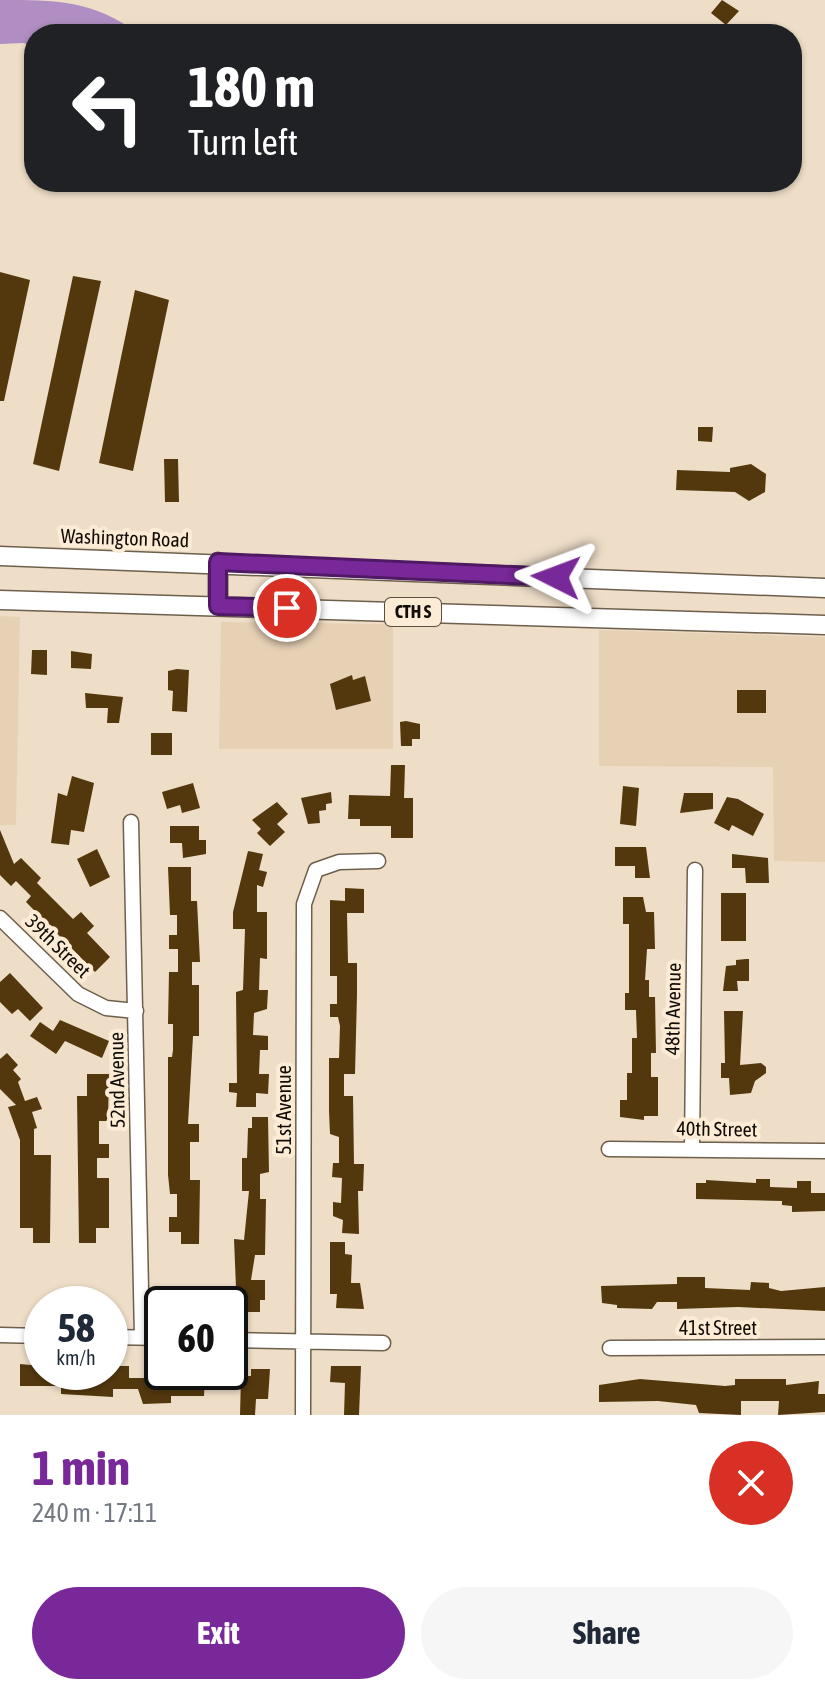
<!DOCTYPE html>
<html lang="en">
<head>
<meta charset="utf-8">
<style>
  :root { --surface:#fff; --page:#f6f6f7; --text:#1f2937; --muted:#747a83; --accent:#792899 }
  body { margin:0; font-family:"Asap Condensed",sans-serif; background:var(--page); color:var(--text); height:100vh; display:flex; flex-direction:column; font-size:30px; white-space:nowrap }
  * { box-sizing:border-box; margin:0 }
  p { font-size:26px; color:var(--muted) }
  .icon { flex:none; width:44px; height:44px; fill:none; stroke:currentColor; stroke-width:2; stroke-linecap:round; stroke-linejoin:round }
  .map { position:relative; height:1415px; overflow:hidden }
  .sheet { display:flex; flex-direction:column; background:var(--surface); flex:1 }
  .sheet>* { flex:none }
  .top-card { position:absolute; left:24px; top:24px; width:778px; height:168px; border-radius:32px; box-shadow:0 2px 6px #0004; background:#202124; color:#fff; overflow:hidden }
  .speed { position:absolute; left:24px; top:1286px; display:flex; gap:16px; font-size:40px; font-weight:700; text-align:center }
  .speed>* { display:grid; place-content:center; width:104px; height:104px; border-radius:50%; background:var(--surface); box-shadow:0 2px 6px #0004; line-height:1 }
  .speed small { font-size:20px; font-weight:400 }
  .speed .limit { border:4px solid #111; border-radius:12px; background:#fff; color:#111 }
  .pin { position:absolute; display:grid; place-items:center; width:68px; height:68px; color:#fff; margin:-34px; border:4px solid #fff; border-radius:50%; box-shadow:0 2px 8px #0007 }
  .me { position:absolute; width:88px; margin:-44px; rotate:273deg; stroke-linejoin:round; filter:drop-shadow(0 0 6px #0008) }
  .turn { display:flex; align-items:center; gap:28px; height:168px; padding:0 32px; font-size:36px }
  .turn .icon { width:104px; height:104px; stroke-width:2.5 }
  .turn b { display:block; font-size:56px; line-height:68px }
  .round { display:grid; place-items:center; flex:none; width:84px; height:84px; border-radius:42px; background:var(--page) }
  .overview { display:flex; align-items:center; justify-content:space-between; height:136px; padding:0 32px }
  h1 { font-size:48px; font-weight:700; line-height:60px; color:var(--accent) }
  .action { display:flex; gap:16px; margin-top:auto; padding:16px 32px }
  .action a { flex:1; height:92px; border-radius:48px; background:var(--accent); color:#fff; font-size:32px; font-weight:700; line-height:92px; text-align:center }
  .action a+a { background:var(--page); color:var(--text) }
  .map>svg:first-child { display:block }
  .built { fill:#e7d1b5 }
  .water { fill:#b08dc2 }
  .building { fill:#53380e }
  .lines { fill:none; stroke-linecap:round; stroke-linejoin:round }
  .minor-casing { stroke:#6e5f4c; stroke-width:17 }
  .major-casing { stroke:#6e5f4c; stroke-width:21 }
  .minor { stroke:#fff; stroke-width:14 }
  .major { stroke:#fff; stroke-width:18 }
  .route-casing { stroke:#4f1a63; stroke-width:20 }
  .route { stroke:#792899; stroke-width:14 }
  .labels { text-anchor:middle; stroke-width:8; stroke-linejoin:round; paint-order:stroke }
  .shield { fill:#fcebd5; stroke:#584f43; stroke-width:2 }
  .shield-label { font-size:18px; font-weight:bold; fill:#110c05 }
  .street-label { font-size:20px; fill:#110c05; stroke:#fcebd5 }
</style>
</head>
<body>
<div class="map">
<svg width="825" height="1415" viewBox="0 0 825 1415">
  <rect width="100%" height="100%" fill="#eedec8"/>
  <path class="built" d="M0,616L20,617L16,825H0Z
    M221,622L393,624V749H219Z
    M599,630L825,637V862L774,861L773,767L599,766Z"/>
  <path class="water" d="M0,0C56,0 93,0 139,34H34V48L24,43L0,44Z"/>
  <path class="building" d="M722,0L739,11L726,25L711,13Z
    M0,272L30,280L4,401H0Z
    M73,276L101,281L59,471L33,464Z
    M135,290L169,300L133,471L99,463Z
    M698,427H713L712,442L698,441Z
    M164,459H178L179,502H165Z
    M751,464L766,474L765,492L749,501L735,492L676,490L677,470L730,472V468Z
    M32,650H47V675L31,674Z
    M71,651L92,654L91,669L71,668Z
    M177,669L189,670L187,712L172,711L173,691L168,690V671Z
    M352,675L353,680L365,676L371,701L336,710L330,684Z
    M737,690H766V713H737Z
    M85,693L123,697L119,723H107L108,708H86Z
    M406,721L420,724V739H412V746H401L400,722Z
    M151,733H172V755H151Z
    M391,765H405L404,798H413V838H391V826H360V819H348L349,795L390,796Z
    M72,776L94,783L84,832L71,830L69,845L51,843L58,793L67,796Z
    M193,783L200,808L182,813L180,805L167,809L162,792Z
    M623,786L639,788L636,826L620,824Z
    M331,792L332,803L326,804V810L319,811L320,823L308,824L301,798Z
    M684,793H713V809L680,813Z
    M727,797L738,799L764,814L753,836L732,825L729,831L714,823Z
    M277,802L288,814L277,824L285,832L270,846L257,833L261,829L252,820Z
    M170,826H199V840H206V854L183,858L182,843H170Z
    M0,830L14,864L21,858L41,878L37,883L73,919L81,912L94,926L87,933L110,957L95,972L26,902L31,896L16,881L11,886L0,875Z
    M615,847H646L650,878H635V866H615Z
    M97,849L110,877L90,887L77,859Z
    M248,851L263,854L259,870L267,872L263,887L257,885V912H267V959L260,958L259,990H268L267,1009L254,1013L253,1035L268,1036V1050H260L259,1074H269L268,1094L256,1093V1107H236L237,1093L229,1092V1083H237L236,992L243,990L245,929H233V912Z
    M732,854L768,858L769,883H746L745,868H732Z
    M168,867H191V901H197L200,962H192V985H199V1036H193L188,1124H199V1142H190V1180H200L199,1244H181V1232H169V1217H177V1194H170L168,1175V1057H172L173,1050V1024H168L169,972H178V949H169V935H177V915H170Z
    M345,888L364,889V913H347L348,963H357V995L355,1074H344V1096H353L354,1164H364L363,1191H358L359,1234L342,1233L343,1220L333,1216V1202L341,1203L342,1178L332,1177L333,1163H339V1137L330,1134L329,1111V1058H339L340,1026L338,1017H330V1004H337V976H330V900L345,901Z
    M721,893H746V941H721Z
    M623,897H643L646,912H654L655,949H647L645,980H649V997H655L656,1053H651V1077H658V1116H644V1120L620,1117V1100H627V1073H632V1038H637L636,1010H625V993H629V924H623Z
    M746,959H749V981H737L738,991H723L726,966L736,965V960Z
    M10,973L43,1008L30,1021L18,1009L12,1014L0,1002V982Z
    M724,1011H743L740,1065L761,1063L766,1067V1073L755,1081L751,1093L730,1095L729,1078H721V1063H725Z
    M60,1020L109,1041L102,1058L65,1041L56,1054L30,1036L40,1022L53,1031Z
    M7,1053L18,1065L13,1070L21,1079L18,1082L25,1101L37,1097L42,1109L32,1112L37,1128L34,1129V1155H51L50,1243H33V1228H20V1140L8,1107L16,1105L0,1089V1059Z
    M87,1074H109L108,1121H99V1144H109V1158H97V1178H109V1228H96V1243H79L77,1096H87Z
    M252,1117H268L269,1172L260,1174V1199H266L265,1255H255L251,1280H265V1300H260V1312H237L234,1239L244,1240L249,1191H242V1158H247L248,1128H252Z
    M756,1179H770V1187L797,1188V1181H811V1193H825V1211L792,1212V1206L782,1205V1201L696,1199V1183H706V1180L756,1183Z
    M330,1242H345V1254L352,1255L351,1283H360L364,1309L336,1308L337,1294H330Z
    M677,1277H705V1288L750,1290L751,1282L769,1283V1288L781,1291L825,1287V1311L738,1307L677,1309V1302H657L652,1309L617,1308V1305L602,1303L601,1286L677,1284Z
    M20,1364L42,1366V1372H49V1375L110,1372V1366H129V1378H148L151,1368H162V1372H191L190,1376H205L204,1396H171V1403L143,1404L138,1389H113V1397L61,1394V1386H20Z
    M331,1366H361L359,1415H344L345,1383L330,1382Z
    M251,1369H270L268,1399H256L255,1415H240L241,1376H251Z
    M640,1379L725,1386L735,1385V1379H786V1385L819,1381L818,1394H825V1412L778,1415L779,1401H741V1415L699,1413L696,1405L658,1401L599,1402V1385Z"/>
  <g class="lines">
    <defs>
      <path id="minor" d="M131,822L142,1337
        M0,918L78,994L106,1008L136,1011
        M692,1148L695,870
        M609,1149L825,1151
        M0,1335L42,1336
        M110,1337L162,1338
        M230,1340L383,1343
        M610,1348L825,1347
        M303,1415L304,904L316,870L339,862L378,861"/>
      <path id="major" d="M0,556L825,588
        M218,562V606
        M0,600L825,625"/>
    </defs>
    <use href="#minor" class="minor-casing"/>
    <use href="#major" class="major-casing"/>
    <use href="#minor" class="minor"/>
    <use href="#major" class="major"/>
  </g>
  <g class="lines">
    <defs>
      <path id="route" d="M287,608L218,606V562L556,577"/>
    </defs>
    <use href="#route" class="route-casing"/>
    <use href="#route" class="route"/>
  </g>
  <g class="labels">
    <rect class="shield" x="385" y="598" width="56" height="28" rx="6"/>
    <g class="shield-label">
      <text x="413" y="618">CTH S</text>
    </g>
    <g class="street-label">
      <text transform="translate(125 538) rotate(2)" y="7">Washington Road</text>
      <text transform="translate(58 946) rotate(44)" y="7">39th Street</text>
      <text transform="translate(673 1009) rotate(-89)" y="7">48th Avenue</text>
      <text transform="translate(117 1080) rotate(-91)" y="7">52nd Avenue</text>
      <text transform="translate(284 1110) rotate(-90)" y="7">51st Avenue</text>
      <text transform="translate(717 1129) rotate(1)" y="7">40th Street</text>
      <text x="718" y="1335">41st Street</text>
    </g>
  </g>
</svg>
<div class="speed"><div>58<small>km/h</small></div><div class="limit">60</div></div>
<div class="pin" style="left:287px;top:608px;background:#d93025"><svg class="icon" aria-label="arrive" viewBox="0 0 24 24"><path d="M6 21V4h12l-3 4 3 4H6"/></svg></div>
<svg class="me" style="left:556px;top:577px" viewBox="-20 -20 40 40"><path d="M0-17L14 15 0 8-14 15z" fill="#792899" stroke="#fff" stroke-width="4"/></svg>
<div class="top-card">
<div class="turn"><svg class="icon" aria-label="left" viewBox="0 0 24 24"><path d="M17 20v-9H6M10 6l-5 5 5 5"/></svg><div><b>180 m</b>Turn left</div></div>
</div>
</div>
<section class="sheet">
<div class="overview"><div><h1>1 min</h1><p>240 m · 17:11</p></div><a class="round" style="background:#d93025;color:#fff"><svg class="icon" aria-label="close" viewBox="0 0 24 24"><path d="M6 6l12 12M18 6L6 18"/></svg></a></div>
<div class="action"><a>Exit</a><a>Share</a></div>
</section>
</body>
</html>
